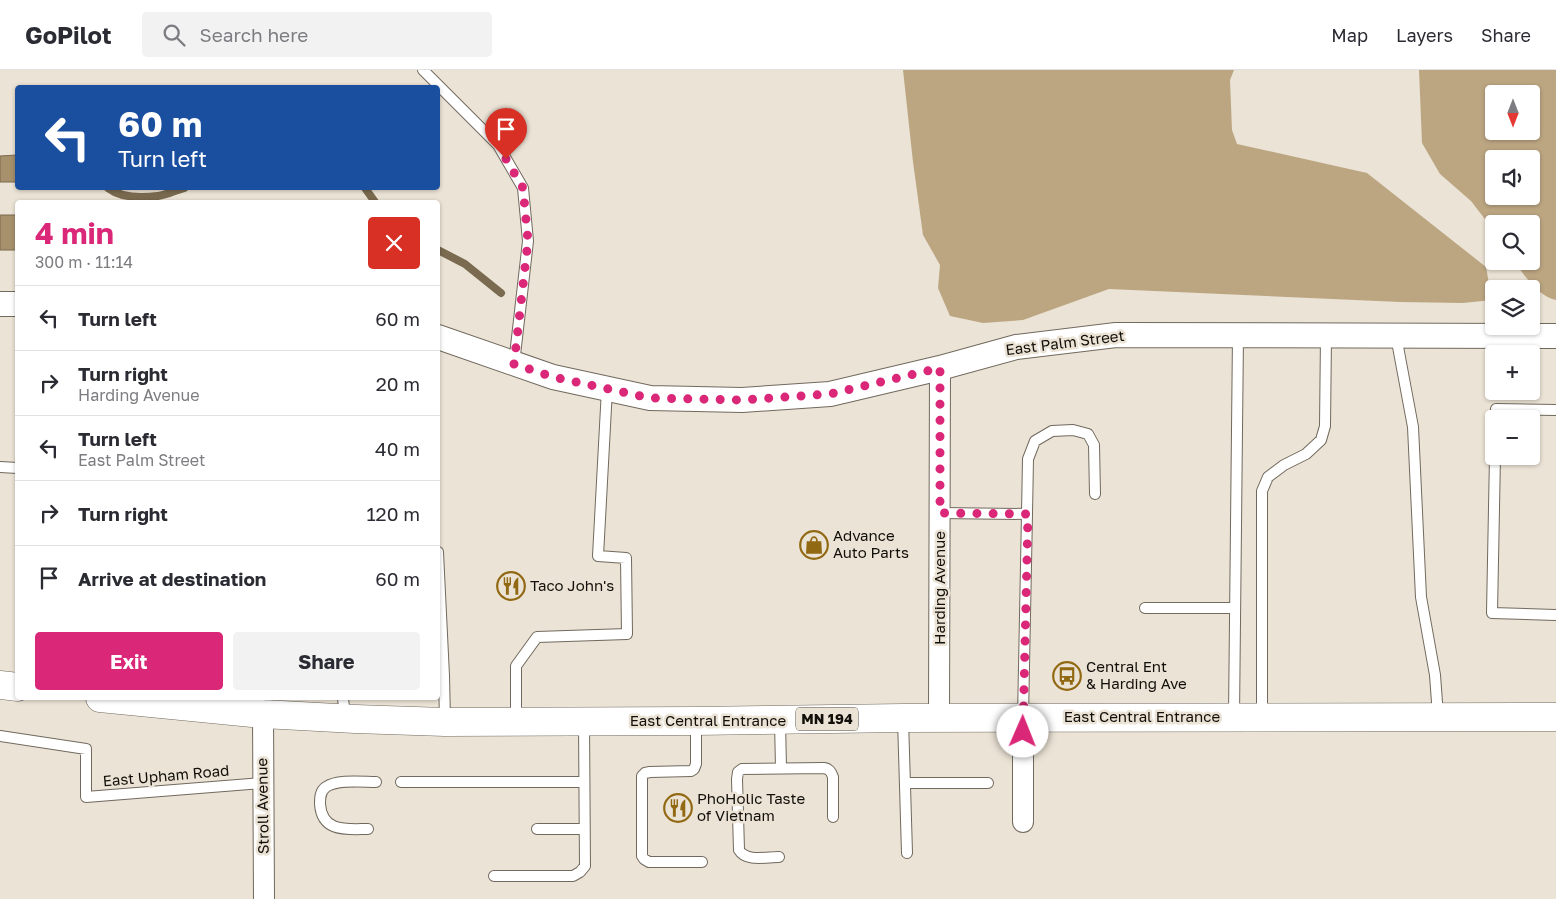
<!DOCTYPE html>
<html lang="en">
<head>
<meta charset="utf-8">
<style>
  :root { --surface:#fff; --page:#f2f2f3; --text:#2b2b33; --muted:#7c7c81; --line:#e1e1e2; --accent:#db2777 }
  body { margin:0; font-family:"Golos Text",sans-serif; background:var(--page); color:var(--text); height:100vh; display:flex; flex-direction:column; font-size:19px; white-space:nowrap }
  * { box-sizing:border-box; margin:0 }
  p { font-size:16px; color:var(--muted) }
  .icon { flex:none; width:28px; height:28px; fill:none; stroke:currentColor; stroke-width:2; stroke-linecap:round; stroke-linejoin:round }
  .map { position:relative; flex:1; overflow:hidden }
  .drawer { position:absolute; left:15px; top:130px; width:425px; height:500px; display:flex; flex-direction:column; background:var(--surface); border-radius:5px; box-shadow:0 1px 4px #0004 }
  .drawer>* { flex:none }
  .hud { position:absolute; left:15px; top:15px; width:425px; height:105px; border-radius:5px; box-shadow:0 1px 4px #0004; background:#1a4fa0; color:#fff; overflow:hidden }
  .needle { width:32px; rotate:180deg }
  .tools { position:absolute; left:1485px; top:15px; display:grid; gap:10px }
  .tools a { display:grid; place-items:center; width:55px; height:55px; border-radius:5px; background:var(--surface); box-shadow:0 1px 4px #0004; font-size:25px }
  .pin { position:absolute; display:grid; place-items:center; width:42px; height:42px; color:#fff; margin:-51px -21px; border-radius:50% 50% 50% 0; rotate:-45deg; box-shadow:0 0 5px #0007 }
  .pin .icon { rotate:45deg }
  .me { position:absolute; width:55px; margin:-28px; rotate:1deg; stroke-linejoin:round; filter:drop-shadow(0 0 4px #0008) }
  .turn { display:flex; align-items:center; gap:18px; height:105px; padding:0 20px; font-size:22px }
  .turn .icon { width:65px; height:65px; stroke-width:2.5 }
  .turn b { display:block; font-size:35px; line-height:42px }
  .round { display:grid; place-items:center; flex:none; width:52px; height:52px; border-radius:5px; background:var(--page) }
  .headline { display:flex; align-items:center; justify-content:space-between; height:85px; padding:0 20px }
  h1 { font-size:30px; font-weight:700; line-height:38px; color:var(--accent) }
  .action { display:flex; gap:10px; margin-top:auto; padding:10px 20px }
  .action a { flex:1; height:58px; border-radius:5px; background:var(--accent); color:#fff; font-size:20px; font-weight:700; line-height:58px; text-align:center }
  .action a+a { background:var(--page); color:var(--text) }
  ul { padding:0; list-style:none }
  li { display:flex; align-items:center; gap:15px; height:65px; padding:0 20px; border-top:1px solid var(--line) }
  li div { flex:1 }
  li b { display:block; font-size:19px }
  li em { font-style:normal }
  header { display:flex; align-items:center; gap:30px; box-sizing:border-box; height:70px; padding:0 25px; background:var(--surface); border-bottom:1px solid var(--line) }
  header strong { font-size:24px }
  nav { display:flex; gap:28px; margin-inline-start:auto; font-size:18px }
  .search { width:350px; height:45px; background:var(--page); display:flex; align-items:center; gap:12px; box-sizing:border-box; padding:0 18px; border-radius:5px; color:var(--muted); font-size:19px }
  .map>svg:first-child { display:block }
  .forest { fill:#bca682; fill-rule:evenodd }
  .water { fill:#a7916d; stroke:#7a6a4f }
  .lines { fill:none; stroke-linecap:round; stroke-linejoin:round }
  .stream { stroke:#7a6a4f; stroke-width:8 }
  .service-casing { stroke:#71695d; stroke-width:12 }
  .minor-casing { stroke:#71695d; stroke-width:22 }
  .tertiary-casing { stroke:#71695d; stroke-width:26 }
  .trunk-casing { stroke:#71695d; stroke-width:29 }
  .service { stroke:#fff; stroke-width:10 }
  .minor { stroke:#fff; stroke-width:20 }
  .tertiary { stroke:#fff; stroke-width:24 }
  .trunk { stroke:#fff; stroke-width:28 }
  .route { stroke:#db2777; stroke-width:9; stroke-dasharray:0 16.2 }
  .labels { text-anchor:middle; stroke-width:5; stroke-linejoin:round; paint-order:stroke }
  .shield { fill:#ebe3d5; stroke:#534f47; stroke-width:1 }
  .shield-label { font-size:14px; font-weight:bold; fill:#120f0a }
  .street-label { font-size:15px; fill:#120f0a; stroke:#ebe3d5 }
  .poi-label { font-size:15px; fill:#120f0a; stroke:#ebe3d5; text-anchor:start }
</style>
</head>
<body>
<header>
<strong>GoPilot</strong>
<div class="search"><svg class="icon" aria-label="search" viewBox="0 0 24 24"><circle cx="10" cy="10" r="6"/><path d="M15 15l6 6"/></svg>Search here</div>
<nav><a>Map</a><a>Layers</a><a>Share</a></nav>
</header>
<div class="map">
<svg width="1556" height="829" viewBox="0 0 1556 829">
  <rect width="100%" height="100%" fill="#ebe3d5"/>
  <path class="forest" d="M903,0H1234L1230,10L1232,60L1237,74L1367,103L1486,197L1492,230L1463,233L1400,232L1109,219L1023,250L983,253L950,246L938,218L940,195L923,165L913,92Z
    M1419,0H1556V230C1539,227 1523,205 1515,191H1531V154H1494V161L1471,131L1440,104L1422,73ZM1494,24H1531V61H1494ZM1494,89H1531V126H1494Z"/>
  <path class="water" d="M17,85V112H0V86Z
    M0,145H17V180H0Z"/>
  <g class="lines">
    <path class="stream" d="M108,118C121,128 142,128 158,126C167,125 176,120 184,118
      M365,118L375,132
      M438,180L465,194L501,223"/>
    <defs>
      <path id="service" d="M423,0L498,75L523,118L528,171L514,294
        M1396,266L1413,357L1421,527L1435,605L1438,646
        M1496,349V339L1556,340
        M1495,386L1492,543L1556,545
        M0,397L18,398
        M940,443L1027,444L1023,647
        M1027,444L1028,389L1035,371L1052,361L1073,360L1088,364L1094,375L1095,424
        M438,482L444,606L445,651
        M1145,538H1235
        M343,628L345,647
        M1234,646L1238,265
        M1262,647V421L1268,407L1284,395L1306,384L1321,370L1325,356L1326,266
        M903,649L907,783
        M516,651V596L537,567L627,564L626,488L598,486L607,319
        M780,651L781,698
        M696,652V694L694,699L691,701L650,702L645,703L642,706V786L644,789L649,792H702
        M0,666L86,679V727L262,713
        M401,712H584
        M905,713H988
        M368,759C347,759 322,763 320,734C320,728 320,721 326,717C337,709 363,712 376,712
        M537,759H584
        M779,787C766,787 746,792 739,780L737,709L738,702L742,699L824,698C829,699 831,701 833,707V747
        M494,806H573L580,802L585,796L584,653"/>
      <path id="minor" d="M263,644L264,829
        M939,648L940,298
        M1023,648V752"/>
      <path id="tertiary" d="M0,234H18
        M438,267L553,307L650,328L742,330L830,324L940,298L1016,277L1116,265L1556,266"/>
      <path id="trunk" d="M0,615L18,617
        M100,628L263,644L355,649L445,652L696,651L903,648L1556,647"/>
    </defs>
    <use href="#service" class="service-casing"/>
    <use href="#minor" class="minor-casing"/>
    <use href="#tertiary" class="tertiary-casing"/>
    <use href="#trunk" class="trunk-casing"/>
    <use href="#service" class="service"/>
    <use href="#minor" class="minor"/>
    <use href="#tertiary" class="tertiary"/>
    <use href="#trunk" class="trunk"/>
  </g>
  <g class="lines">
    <path class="route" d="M506,89L523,118L528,171L514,294L553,307L650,328L742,330L830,324L940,298V443L1028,444L1023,662"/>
  </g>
  <defs>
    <symbol id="shop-ring" viewBox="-11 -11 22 22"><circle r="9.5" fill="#ebe3d5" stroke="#926913" stroke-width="1.5"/><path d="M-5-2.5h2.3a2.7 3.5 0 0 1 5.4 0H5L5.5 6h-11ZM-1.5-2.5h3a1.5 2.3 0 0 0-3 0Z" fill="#926913"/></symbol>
    <symbol id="restaurant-ring" viewBox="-11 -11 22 22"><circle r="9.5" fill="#ebe3d5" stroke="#926913" stroke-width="1.5"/><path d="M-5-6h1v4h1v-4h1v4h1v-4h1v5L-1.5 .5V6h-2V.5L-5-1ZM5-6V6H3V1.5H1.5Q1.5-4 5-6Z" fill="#926913"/></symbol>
    <symbol id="bus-ring" viewBox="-11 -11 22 22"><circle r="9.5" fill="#ebe3d5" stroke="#926913" stroke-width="1.5"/><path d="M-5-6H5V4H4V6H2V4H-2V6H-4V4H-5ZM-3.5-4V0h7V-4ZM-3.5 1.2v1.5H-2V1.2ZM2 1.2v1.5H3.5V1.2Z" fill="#926913"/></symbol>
  </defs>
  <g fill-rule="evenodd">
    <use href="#shop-ring" x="798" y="459" width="32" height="32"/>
    <use href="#restaurant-ring" x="495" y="500" width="32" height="32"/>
    <use href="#bus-ring" x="1051" y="590" width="32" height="32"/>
    <use href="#restaurant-ring" x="662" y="722" width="32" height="32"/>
  </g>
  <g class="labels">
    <rect class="shield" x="796" y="637.5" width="62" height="23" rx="4"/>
    <g class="shield-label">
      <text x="827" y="654">MN 194</text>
    </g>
    <g class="street-label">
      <text transform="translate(1065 273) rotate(-7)" y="5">East Palm Street</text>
      <text transform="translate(940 518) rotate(-90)" y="5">Harding Avenue</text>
      <text x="1142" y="652">East Central Entrance</text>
      <text x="708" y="656">East Central Entrance</text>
      <text transform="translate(166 706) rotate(-5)" y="5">East Upham Road</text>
      <text transform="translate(263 736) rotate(-91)" y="5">Stroll Avenue</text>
    </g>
    <g class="poi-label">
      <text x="833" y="471">Advance<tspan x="833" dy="17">Auto Parts</tspan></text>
      <text x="530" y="521">Taco John's</text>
      <text x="1086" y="602">Central Ent<tspan x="1086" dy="17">&amp; Harding Ave</tspan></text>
      <text x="697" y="734">PhoHolic Taste<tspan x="697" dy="17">of Vietnam</tspan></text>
    </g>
  </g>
</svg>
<div class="tools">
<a><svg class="needle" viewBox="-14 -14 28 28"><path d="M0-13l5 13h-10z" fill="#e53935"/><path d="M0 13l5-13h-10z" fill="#7c7c81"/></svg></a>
<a><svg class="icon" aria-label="sound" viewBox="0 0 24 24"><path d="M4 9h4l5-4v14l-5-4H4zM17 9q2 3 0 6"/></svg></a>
<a><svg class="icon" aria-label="search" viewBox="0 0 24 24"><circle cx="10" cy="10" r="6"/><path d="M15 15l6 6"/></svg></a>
<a><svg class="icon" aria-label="layers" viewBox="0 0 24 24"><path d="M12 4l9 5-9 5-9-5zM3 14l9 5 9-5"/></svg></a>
<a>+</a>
<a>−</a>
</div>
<div class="pin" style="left:506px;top:89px;background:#d93025"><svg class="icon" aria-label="arrive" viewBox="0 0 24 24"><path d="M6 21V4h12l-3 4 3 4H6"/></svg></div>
<svg class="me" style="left:1023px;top:662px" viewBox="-20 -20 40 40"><circle r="19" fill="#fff"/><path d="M0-13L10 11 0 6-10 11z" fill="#db2777"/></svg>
<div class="hud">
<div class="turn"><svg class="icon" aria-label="left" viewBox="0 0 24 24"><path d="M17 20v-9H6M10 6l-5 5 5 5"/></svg><div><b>60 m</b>Turn left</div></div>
</div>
<section class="drawer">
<div class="headline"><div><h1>4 min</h1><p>300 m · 11:14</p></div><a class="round" style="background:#d93025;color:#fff"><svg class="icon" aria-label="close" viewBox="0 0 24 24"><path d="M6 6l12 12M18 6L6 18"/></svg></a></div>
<ul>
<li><svg class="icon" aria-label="left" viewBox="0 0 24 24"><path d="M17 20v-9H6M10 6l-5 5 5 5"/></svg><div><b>Turn left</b></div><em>60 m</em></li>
<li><svg class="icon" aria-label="right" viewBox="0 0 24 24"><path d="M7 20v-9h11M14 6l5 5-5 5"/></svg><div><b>Turn right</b><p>Harding Avenue</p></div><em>20 m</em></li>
<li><svg class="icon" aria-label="left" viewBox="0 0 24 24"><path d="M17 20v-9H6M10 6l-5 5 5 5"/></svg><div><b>Turn left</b><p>East Palm Street</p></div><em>40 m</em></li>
<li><svg class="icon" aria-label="right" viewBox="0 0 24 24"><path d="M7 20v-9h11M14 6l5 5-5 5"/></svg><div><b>Turn right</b></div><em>120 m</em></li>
<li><svg class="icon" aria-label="arrive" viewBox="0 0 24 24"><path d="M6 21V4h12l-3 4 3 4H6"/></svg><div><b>Arrive at destination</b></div><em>60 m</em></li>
</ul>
<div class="action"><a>Exit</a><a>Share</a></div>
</section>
</div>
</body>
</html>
